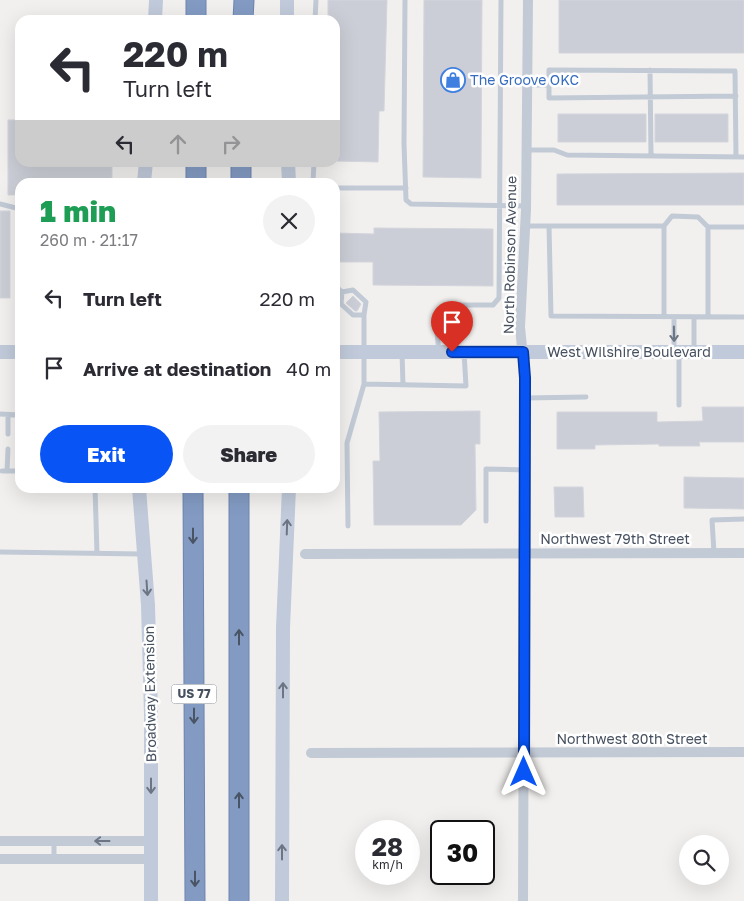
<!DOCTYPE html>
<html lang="en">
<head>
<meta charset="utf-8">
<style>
  :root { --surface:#fff; --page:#f2f2f3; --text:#2b2b33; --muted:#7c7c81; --accent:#0854f4 }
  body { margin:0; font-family:"Golos Text",sans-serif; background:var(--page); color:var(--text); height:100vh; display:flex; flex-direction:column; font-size:19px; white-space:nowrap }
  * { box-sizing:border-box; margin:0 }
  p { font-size:16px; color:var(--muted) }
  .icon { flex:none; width:28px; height:28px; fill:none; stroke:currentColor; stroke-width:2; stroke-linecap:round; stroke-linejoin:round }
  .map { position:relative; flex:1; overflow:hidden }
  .drawer { position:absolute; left:15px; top:178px; width:325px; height:315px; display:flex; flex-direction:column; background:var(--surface); border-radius:15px; box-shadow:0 5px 20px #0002 }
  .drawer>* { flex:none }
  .banner { position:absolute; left:15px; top:15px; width:325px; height:152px; border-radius:15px; box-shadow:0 5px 20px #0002; background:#fff; color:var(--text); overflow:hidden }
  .fabs { position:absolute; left:679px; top:835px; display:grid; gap:10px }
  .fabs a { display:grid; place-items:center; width:50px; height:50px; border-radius:50%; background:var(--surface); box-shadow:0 5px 20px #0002; font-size:25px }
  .speed { position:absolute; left:355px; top:820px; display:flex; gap:10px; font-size:25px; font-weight:700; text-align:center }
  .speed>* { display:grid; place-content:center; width:65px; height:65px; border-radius:50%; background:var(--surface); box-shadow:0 5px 20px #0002; line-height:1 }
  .speed small { font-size:12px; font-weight:400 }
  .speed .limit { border:2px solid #111; border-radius:8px; background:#fff; color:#111 }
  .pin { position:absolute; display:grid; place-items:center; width:42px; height:42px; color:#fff; margin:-51px -21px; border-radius:50% 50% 50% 0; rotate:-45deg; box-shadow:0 0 5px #0007 }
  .pin .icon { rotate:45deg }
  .me { position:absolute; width:55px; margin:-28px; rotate:0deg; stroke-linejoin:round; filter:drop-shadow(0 0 4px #0008) }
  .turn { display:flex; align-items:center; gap:18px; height:105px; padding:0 25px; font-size:22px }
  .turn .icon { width:65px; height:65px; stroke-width:2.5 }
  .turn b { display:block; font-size:35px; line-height:42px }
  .lanes { display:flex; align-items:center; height:48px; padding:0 25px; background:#0003; justify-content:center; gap:25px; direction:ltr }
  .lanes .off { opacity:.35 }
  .round { display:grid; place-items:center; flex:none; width:52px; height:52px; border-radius:26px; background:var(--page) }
  .overview { display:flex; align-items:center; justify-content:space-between; height:85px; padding:0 25px }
  h1 { font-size:30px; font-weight:800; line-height:38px; color:#1e9e55 }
  .action { display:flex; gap:10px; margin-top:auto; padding:10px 25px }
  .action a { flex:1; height:58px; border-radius:30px; background:var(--accent); color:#fff; font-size:20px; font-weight:800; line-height:58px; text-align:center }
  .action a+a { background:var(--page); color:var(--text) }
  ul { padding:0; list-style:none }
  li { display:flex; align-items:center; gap:15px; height:70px; padding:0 25px }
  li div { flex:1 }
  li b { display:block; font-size:19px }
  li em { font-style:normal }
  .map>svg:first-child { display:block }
  .building { fill:#cbced6; stroke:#d3d5dc }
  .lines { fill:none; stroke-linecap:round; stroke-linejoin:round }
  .highway-casing { stroke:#6e85af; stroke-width:21 }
  .lane { stroke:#c2cad6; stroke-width:5 }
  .street { stroke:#c2cad6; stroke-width:10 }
  .secondary { stroke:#c1cada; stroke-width:14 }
  .highway { stroke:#839bc3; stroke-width:19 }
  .oneway { stroke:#6b7583 }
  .oneway2 { stroke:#6b7584 }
  .oneway3 { stroke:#495464 }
  .route-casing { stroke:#05379f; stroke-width:12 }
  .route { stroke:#0854f4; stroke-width:9 }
  .labels { text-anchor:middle; stroke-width:5; stroke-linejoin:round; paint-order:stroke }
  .shield { fill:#fff; stroke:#7e848f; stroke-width:1 }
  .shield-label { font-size:12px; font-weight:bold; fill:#46505f }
  .shop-label { font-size:14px; fill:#366cbe; stroke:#fff; text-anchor:start }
  .street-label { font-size:14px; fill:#46505f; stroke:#fff }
</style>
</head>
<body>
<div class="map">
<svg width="744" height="901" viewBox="0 0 744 901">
  <rect width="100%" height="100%" fill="#f2f0ef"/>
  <path class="building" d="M328,0H387L384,111H379L378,162L335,161V20H328Z
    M424,0H482L481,178L423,177Z
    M559,0H744V53H559Z
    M558,114H646V142H558Z
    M655,114H728V142H655Z
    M8,120H20V162H112V182H20V195H8Z
    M744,173V205H557V174Z
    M0,211H10V298H0Z
    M374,228L493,229V286L373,285V262H335V233L374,234Z
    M353,296L361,304L357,311H355L346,303Z
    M702,407H744V442H699L700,446H659V444L595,445V449H557V412H657V422L703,421Z
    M480,411V444H475L476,510L461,525H374L373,461H380L379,412Z
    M684,477L744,478V509L684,508Z
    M554,487H583L584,517H555Z"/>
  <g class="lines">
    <defs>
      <path id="highway" d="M196,20V0
        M243,20L244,0
        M196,182V162
        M241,182V162
        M193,488L195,901
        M239,488V901"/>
    </defs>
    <use href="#highway" class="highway-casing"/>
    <path class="lane" d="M405,0L404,144L406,200L411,204L526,206
      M315,20L316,0
      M650,70L651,156
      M527,85H549
      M736,96L549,98V70L735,71L736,157
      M526,150H554L567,155L744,157
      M313,182L314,162
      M335,188H406
      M0,204L20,209
      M20,223L19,265L20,278
      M525,226H664L672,216L698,217L708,227H744
      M549,226L551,316L744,317
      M664,226V317
      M708,227V317
      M335,286L342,292L353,290L366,302L364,315V384L347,443L348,526
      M342,292L341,304L353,315H364
      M674,317V351
      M694,317V351
      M439,352C438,338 432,312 447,305H493L499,298L501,0
      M679,352V405
      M402,353L403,385
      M364,384L466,386L464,352
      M525,398L586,397
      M0,414L20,415
      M8,434V415
      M2,471H20
      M7,471L8,449
      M95,488L97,553
      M486,521V469L525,470
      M0,552L142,554
      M714,553L712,520L744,519
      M54,859V840"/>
    <path class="street" d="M305,554L744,553
      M311,753L744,752
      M0,841H151
      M0,859H151
      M523,901L525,378L520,327L526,210L528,0"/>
    <path class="secondary" d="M155,20L156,0
      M287,20V0
      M288,162L289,182
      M144,182L146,162
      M0,352H20
      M335,352H744
      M139,488L148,605L151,714V901
      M282,901L283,628L289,488"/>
    <use href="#highway" class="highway"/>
  </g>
  <defs><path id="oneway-shaft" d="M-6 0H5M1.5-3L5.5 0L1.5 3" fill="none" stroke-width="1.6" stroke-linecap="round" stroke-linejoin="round" transform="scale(1.25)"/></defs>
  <g class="oneway">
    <use href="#oneway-shaft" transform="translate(674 334) rotate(89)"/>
    <use href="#oneway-shaft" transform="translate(102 841) rotate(-180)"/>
  </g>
  <g class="oneway2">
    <use href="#oneway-shaft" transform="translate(287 527) rotate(-88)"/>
    <use href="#oneway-shaft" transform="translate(147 588) rotate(86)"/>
    <use href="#oneway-shaft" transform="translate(283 690) rotate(-90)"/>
    <use href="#oneway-shaft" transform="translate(151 786) rotate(90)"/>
    <use href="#oneway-shaft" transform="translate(282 852) rotate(-90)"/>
  </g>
  <g class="oneway3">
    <use href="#oneway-shaft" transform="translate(193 536) rotate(90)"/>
    <use href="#oneway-shaft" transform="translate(239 637) rotate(-90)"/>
    <use href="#oneway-shaft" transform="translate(194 716) rotate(90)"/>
    <use href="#oneway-shaft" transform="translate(239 800) rotate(-90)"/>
    <use href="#oneway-shaft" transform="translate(195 879) rotate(90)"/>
  </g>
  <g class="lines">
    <defs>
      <path id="route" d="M452,352H523L525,378L524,772"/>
    </defs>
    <use href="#route" class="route-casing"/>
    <use href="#route" class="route"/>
  </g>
  <defs>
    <symbol id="shop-ring" viewBox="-11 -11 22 22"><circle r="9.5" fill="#fff" stroke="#3f7fe0" stroke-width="1.5"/><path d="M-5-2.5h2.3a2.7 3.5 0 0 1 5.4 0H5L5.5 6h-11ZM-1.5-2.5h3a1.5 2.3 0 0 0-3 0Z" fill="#3f7fe0"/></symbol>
  </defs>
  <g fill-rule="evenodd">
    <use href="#shop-ring" x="439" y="66" width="28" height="28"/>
  </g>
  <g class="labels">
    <rect class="shield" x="171.5" y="684.5" width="45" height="19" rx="4"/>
    <g class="shield-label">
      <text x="194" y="698">US 77</text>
    </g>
    <g class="shop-label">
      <text x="470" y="85">The Groove OKC</text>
    </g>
    <g class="street-label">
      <text transform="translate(510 255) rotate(-89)" y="5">North Robinson Avenue</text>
      <text x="629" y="357">West Wilshire Boulevard</text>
      <text x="615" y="544">Northwest 79th Street</text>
      <text transform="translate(150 694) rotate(-91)" y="5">Broadway Extension</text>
      <text x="632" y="744">Northwest 80th Street</text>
    </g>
  </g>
</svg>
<div class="fabs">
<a><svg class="icon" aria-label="search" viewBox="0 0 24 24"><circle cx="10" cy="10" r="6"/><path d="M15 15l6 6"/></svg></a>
</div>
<div class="speed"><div>28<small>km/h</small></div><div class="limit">30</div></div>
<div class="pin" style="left:452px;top:352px;background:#d93025"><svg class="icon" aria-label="arrive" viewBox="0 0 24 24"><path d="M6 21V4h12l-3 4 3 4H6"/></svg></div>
<svg class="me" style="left:524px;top:772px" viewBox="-20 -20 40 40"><path d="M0-17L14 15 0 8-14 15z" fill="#0854f4" stroke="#fff" stroke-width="4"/></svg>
<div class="banner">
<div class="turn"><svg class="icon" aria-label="left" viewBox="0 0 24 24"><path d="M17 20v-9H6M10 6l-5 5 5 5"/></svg><div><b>220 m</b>Turn left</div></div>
<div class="lanes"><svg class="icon" aria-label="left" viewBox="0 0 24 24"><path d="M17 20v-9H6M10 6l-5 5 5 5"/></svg><svg class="icon off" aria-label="ahead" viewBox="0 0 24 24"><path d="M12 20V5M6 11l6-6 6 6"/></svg><svg class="icon off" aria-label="right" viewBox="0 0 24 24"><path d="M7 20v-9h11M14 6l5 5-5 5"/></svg></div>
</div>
<section class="drawer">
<div class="overview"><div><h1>1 min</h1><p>260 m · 21:17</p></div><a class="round"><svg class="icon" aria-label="close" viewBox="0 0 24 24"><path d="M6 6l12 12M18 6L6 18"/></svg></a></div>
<ul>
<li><svg class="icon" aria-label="left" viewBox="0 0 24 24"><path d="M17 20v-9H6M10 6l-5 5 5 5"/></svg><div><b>Turn left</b></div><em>220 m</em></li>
<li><svg class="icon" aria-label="arrive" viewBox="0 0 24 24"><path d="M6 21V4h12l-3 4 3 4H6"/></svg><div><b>Arrive at destination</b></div><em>40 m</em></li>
</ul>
<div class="action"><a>Exit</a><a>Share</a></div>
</section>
</div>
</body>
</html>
